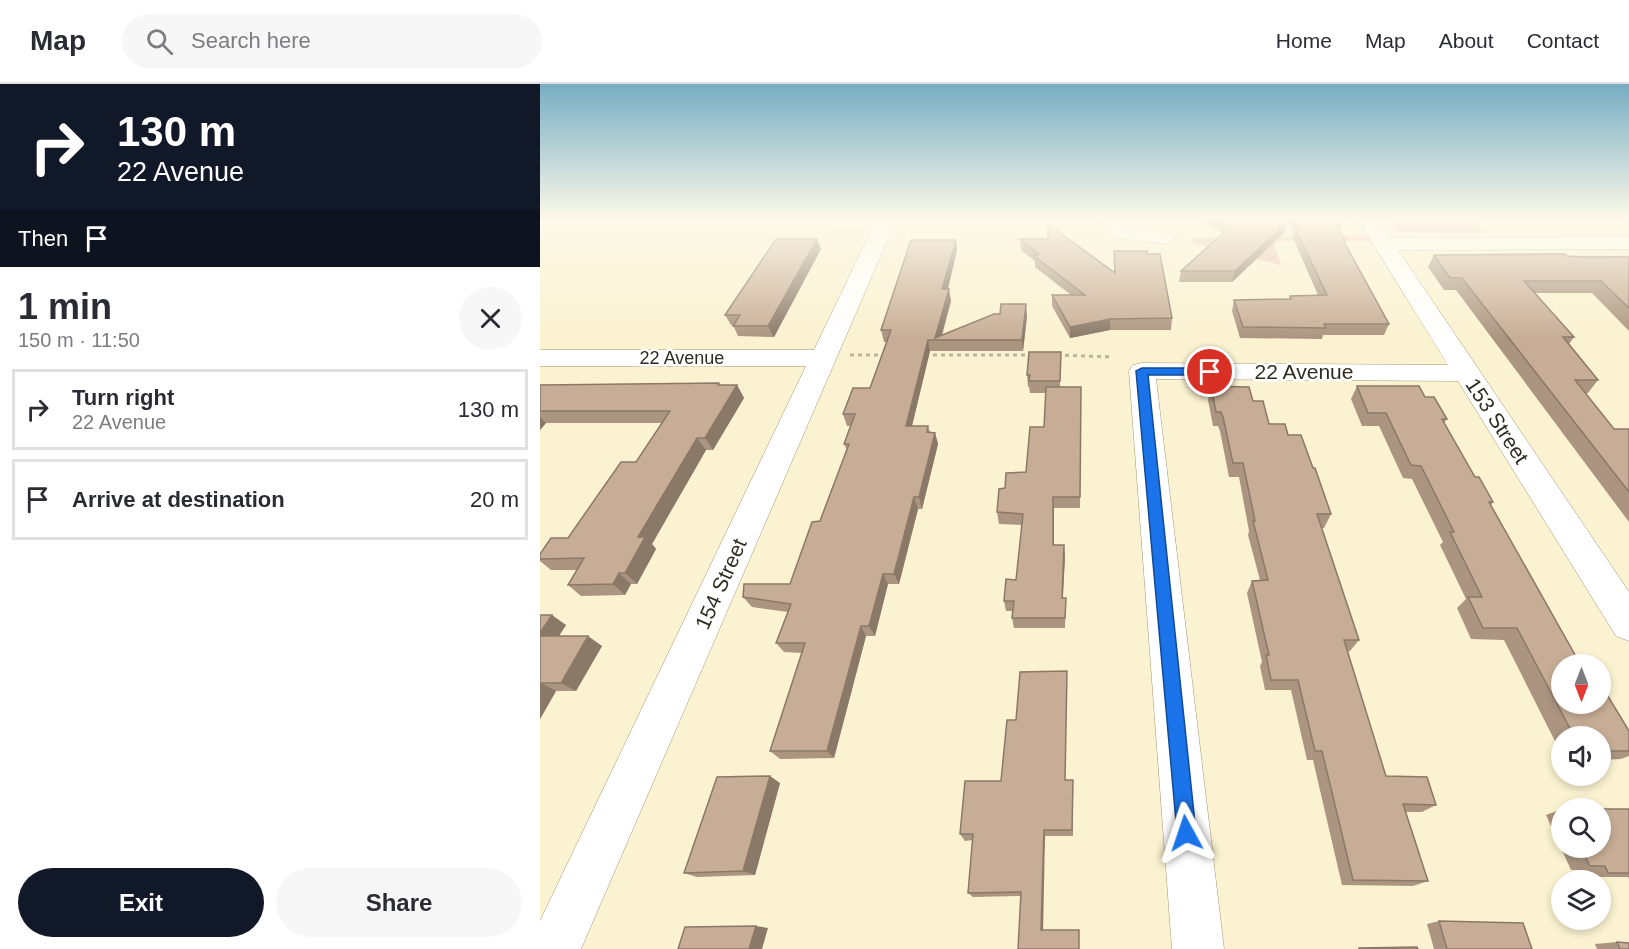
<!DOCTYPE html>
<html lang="en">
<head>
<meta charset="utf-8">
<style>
  :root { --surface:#fff; --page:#f7f7f7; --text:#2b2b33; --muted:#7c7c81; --line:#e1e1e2; --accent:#111827 }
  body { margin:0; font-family:Arial,sans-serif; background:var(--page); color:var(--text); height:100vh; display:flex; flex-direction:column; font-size:22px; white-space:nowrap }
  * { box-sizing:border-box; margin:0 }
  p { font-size:20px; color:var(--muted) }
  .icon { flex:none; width:33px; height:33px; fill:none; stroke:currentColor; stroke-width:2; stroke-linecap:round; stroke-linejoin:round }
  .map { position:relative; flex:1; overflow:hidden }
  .side { display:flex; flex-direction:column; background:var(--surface); width:540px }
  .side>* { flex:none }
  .top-card { background:#111827; color:#fff; overflow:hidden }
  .needle { width:39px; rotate:180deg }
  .buttons { position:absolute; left:1011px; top:570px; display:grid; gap:12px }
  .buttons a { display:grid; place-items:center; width:60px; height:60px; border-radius:50%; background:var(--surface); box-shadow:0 3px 9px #0003; font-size:30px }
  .pin { position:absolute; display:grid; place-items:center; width:51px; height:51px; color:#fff; margin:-26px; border:3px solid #fff; border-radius:50%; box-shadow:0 2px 6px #0007 }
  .me { position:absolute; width:66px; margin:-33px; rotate:355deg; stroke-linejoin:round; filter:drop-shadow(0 0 4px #0008) }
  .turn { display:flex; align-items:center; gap:21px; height:126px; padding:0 18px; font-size:27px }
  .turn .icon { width:78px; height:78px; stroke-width:2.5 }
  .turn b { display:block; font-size:42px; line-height:51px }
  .then { display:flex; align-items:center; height:57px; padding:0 18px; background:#0003; gap:12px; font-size:22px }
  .round { display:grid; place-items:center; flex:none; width:63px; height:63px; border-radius:32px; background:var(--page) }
  .headline { display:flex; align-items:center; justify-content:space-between; height:102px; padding:0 18px }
  h1 { font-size:36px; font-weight:700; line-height:45px }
  .button { display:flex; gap:12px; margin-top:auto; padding:12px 18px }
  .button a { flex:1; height:69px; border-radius:36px; background:var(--accent); color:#fff; font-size:24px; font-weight:700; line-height:69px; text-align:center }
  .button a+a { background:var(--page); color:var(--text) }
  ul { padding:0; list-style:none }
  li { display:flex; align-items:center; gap:18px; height:81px; margin:0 12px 9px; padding:0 6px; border:3px solid var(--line); border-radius:0px }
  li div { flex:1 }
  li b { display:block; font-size:22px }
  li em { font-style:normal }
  header { display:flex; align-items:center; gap:36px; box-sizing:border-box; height:84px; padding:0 30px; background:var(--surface); border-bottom:2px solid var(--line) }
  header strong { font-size:28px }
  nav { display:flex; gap:33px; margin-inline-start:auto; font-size:21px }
  .search { width:420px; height:54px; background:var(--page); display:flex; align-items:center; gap:15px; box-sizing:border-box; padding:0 21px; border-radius:33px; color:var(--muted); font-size:22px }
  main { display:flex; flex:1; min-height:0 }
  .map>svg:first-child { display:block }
  .green { fill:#eabfb6 }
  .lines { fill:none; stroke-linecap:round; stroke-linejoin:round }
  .minor-casing { stroke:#a09879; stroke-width:1 }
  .path-far1 { stroke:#bbb599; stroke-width:2; stroke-dasharray:3 3; stroke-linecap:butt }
  .path { stroke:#bbb599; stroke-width:3; stroke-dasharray:4 4; stroke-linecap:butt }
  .minor { fill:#fff; fill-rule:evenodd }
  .wall { fill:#ab9580 }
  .shaded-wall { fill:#8b7968 }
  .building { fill:#c7ad95; stroke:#8b7968; stroke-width:1.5 }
  .route { fill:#1a73e8; stroke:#114b97; stroke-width:1.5 }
  .labels { text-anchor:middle; stroke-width:5; stroke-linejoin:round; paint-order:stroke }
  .far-street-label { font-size:18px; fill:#302d20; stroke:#fff }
  .street-label { font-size:21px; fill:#302d20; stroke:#fff }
</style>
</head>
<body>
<header>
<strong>Map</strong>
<div class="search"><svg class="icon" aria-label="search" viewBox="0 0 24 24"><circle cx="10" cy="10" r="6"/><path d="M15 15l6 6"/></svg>Search here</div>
<nav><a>Home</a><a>Map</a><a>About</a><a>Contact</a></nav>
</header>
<main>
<section class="side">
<div class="top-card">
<div class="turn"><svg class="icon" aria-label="right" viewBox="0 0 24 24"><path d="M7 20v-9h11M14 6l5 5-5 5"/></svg><div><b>130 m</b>22 Avenue</div></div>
<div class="then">Then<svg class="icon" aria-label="arrive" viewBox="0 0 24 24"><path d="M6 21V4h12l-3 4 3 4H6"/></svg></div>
</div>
<div class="headline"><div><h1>1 min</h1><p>150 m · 11:50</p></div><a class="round"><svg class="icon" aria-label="close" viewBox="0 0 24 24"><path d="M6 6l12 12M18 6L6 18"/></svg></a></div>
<ul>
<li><svg class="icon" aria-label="right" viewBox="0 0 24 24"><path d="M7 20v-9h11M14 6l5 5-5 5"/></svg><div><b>Turn right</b><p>22 Avenue</p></div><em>130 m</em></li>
<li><svg class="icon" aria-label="arrive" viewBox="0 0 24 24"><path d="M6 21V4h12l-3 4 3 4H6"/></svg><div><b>Arrive at destination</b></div><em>20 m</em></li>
</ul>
<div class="button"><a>Exit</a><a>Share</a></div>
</section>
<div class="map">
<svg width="1089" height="865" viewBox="0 0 1089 865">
  <rect width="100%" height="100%" fill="#faf2d0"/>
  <path class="green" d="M848,134H931L944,149L857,148Z
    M827,151L831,157H733L741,181L653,159L651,154Z"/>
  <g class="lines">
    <defs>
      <path id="minor" d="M0,134H357L41,865H0V837L266,282H0V266H274L333,143L0,142Z
        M557,134H577V138C592,148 614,145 632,150L635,154L632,158L625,160L579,154L560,144Z
        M817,134H837L850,154L1089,153V165L858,166L1089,508V557L1076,552L918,297L616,295L684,865H632L589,287L593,281L602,279L908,281Z"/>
    </defs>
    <use href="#minor" class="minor-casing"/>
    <path class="path-far1" d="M735,155H758
      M655,157L680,156"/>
    <path class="path" d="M310,271H345
      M385,271H492
      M517,271L573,273"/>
    <use href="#minor" class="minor"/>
  </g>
  <path class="wall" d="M653,134H738L744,149L692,198H639L641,187L683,149Z
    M747,134H797L801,140L799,146L805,156L804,159L849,240L844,251H783L782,255L700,254L692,227L694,216L749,215L750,212L778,211L752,152L753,147Z
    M480,155L574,188V167L607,170L632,234L631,246H570L530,254L512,222V211H531L495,183V177L481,166Z
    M416,156L417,166L408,205L411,217L402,252L487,232L483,267H390L372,342H388L390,348L395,349L398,360L382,425H378L359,500H348L335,552H326L294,674L240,675L230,667L262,569L244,568L236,559L248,528L212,523L203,513L250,500L280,437L307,366L304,360L311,342H307L303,330L330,304L347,258H344L341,246Z
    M281,165L234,253L198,252L193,241H191L185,231Z
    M894,171L1089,173V247L1052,209H995L1034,253L1029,260L1058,296L1048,309H1045L1074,345H1089V438L916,206H904L888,183Z
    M521,268L520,303H541L540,424H514V461L525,472L523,514H526L525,544H474L472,534L473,527H466L464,517L476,496L482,441L459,440L457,428L465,404L486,388L504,343L506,309H490L489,303H488L487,291Z
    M0,301H197L204,314L173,366H166L112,460L116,465L97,500H91L85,511L41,512L28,501L37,486H11L0,477V470L28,454L96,378L122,339H6L0,346Z
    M671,302L713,317L729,340L748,351L773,384L791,430L784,444H781L819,556L810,567L807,568L846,692L896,721L882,728H866L888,797L873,802L802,801L773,676H767L751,606H725L720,582L722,578L707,509L712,497L720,496L708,451L709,447L699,393H689L680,347L678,342H673L668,316Z
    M817,302L885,313L907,335L904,339L935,393L953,418L951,421L1022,580L1089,647V672L1081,675L1060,676V652H1022V671L964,556L931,555L917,524L926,515L900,461L903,458L872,395L863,394L839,342H822L811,315Z
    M0,531L26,541L19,552L62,562L36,607H16L0,635Z
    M527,587L525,696H533V752H505L478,865L481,812L433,813L428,809L433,756L425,757L420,750L461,697L476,636Z
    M240,699L215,791L157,793L144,789Z
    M1022,725V764H1060L1089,725V795L1088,793H1048L1045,786H1031L1006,731Z
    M899,837L992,865H894L887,840Z
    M1077,858L1089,865H1057L1055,860Z"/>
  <path class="shaded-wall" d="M747,138L744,149L692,198L695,187Z
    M277,155L281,165L234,253L228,242Z
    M416,156L417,166L405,217L402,205Z
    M409,205L411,217L400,256L395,254Z
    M486,220L487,232L483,267L482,256Z
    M570,235V246L530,254V243Z
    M388,256L390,267L369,354L366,342Z
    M197,301L204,314L173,366L165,354Z
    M0,333L6,339L0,346Z
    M395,349L398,360L382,425L379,413Z
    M157,354L166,366L112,460L116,465L97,500L85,489L98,453Z
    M374,413L378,425L359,500L354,490Z
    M513,413L514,424V472L513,461Z
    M524,461L525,472L522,524V514Z
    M79,489L91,500L85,511L73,500Z
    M343,490L348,500L335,552L329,542Z
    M12,531L26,541L13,561L0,553V549Z
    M321,542L326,552L294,674L287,667Z
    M48,552L62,562L36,607L21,599Z
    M1,599L16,607L0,635V600Z
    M230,692L240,699L215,791L203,787Z
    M504,746L505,752L503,849L501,846Z
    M216,842L228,844L222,865H209Z"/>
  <path class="building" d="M676,134H738L747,138L695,187H641L691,142Z
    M755,134H797L801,140H796L805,156H803L849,240H784L786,244L703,243L694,216L751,215L750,212L787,211L754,142L759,144Z
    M508,140L575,189L574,167H607V170H620L632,234L570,235L530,243L512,211H545L494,172L499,170L480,155H508Z
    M236,155H277L228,242H193L200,231H185Z
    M371,156H416L402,205H409L395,254L454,230H460L461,220H486L482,256H388L366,342H388L387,348L395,349L379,413H374L354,490H343L329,542H321L287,667H230L265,559H236L251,520L203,513L204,500H250L272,438L280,437L309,360H304L315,330H303L313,304H330L351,246H341Z
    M1025,170L1027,172L1043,173H1089V224L1061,197H984L1034,253H1023L1058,296H1035L1074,345H1089V408L922,194H910L894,171Z
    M489,268H521L520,297H489L490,291H487Z
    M179,299L178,301H197L165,354H157L98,453H105L85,489H79L73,500L28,501L44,474L0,475V470L11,454H28L81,378H96L130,327H0V301Z
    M671,302L709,303L713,317H723L729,340H745L748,351H761L773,384H775L791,430H777L819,556H804L845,689L846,692L887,693L896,721L863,720L888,797L813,796L782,667H775L758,596H731L726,571H729L712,497L728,496L713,437H715L703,379H693L683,333L681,328H676Z
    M817,302H879L885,313H894L907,335H902L935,393H939L953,418H949L1038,576H1041L1044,580H1022V620H1060V599L1089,647V667H1060V652H1034L977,544H943L928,513H942L910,448H914L881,382L871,381L846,329H828Z
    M506,303H541L540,413H513V461H524L522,514H526L525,534H472L474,517H464L466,495L476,496L483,430L457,428L459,405L465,404L466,389L486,388L490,343H504Z
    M0,531H12L0,549Z
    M0,552H48L21,599H1L0,600Z
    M527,587L525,696H533L532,746H504L501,846H539V865H478L481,808L428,809L433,750H420L425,697H461L467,636H476L480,588Z
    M230,692L203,787L144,789L177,693Z
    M1060,725H1089V789H1068L1065,782H1050L1041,764H1060Z
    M899,837L983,839L992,865H907Z
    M216,842L209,865H138L145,843Z
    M1077,858L1089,859V865H1080Z
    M877,863L878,865H819V864Z"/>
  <linearGradient id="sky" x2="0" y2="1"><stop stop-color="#77adc2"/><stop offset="0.53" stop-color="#fdf9ea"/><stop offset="1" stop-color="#fdf9ea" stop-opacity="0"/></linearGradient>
  <rect width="1089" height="255" fill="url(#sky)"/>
  <path class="route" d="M602,284H670L675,288L670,291H608L656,749L653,756L646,759L640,756L637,749L596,287Z"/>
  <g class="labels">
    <g class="far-street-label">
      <text x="142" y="280">22 Avenue</text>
    </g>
    <g class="street-label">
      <text x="764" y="295">22 Avenue</text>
      <text transform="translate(957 337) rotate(57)" y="7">153 Street</text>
      <text transform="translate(181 500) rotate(-66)" y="7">154 Street</text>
    </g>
  </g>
</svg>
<div class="buttons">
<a><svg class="needle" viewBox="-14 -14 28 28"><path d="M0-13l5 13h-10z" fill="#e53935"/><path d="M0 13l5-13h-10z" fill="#7c7c81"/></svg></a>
<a><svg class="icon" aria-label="sound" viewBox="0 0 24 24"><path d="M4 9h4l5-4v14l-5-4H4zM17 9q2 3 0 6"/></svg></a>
<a><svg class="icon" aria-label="search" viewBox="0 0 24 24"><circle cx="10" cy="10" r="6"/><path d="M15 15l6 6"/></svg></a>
<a><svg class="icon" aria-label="layers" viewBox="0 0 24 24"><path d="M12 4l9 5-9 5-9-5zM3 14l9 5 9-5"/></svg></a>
</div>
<div class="pin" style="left:670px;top:288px;background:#d93025"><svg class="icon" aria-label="arrive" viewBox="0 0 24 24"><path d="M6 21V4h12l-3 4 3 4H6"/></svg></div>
<svg class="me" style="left:646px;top:749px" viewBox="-20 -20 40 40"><path d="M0-17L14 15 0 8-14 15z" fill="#1a73e8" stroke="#fff" stroke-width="4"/></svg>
</div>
</main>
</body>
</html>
